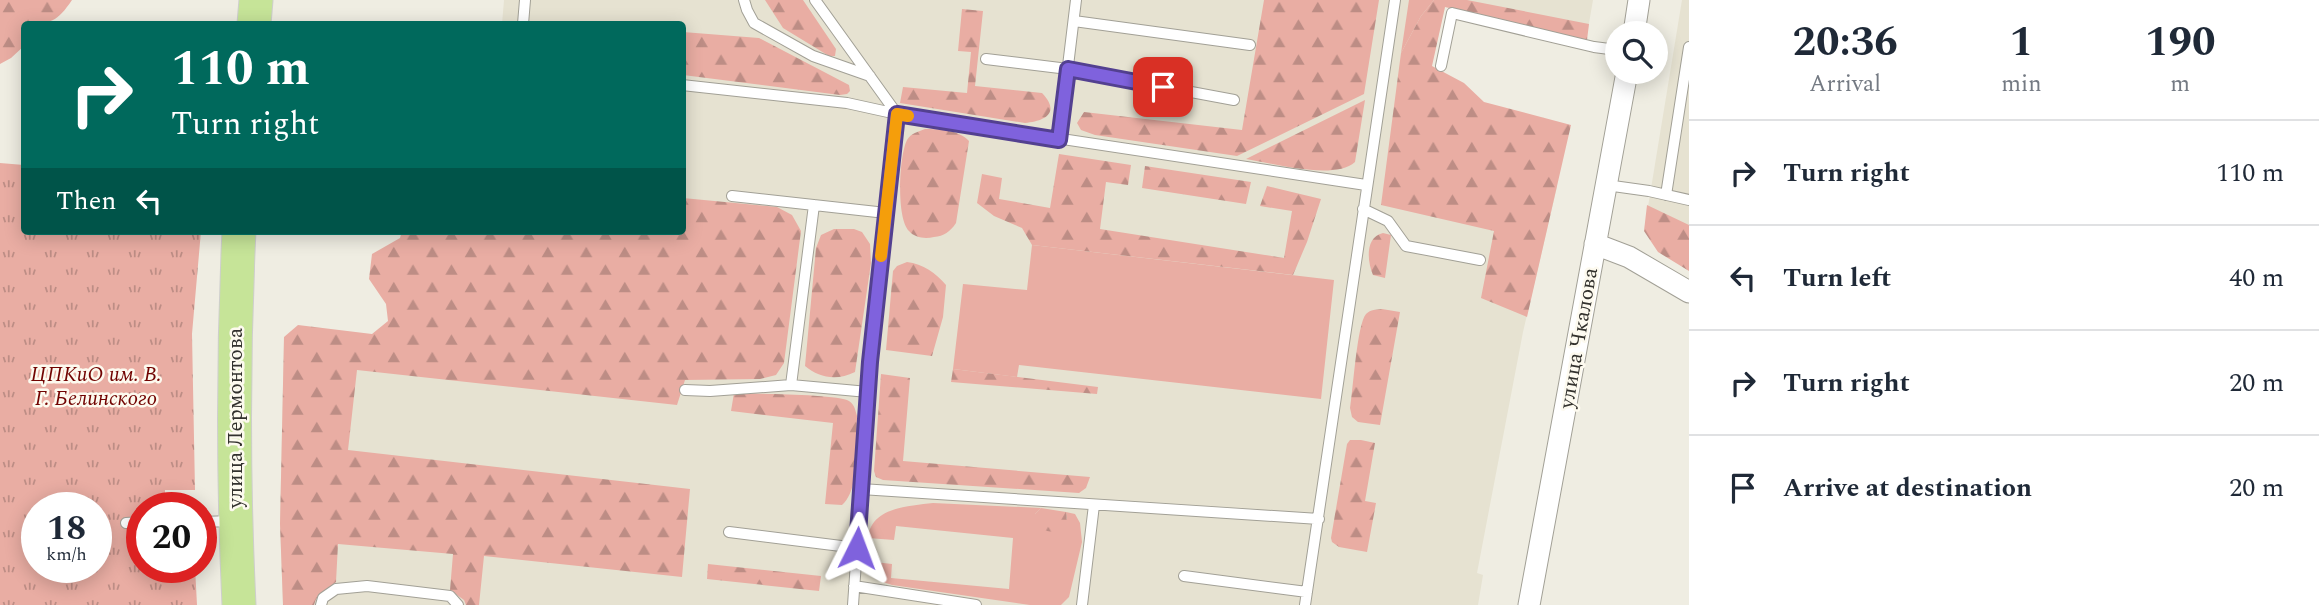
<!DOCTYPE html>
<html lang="en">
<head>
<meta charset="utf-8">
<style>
  :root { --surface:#fff; --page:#f2f2f3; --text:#1f2937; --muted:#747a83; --line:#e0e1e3 }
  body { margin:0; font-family:Spectral,serif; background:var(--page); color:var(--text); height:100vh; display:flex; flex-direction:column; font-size:26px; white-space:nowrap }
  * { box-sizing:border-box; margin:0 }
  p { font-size:23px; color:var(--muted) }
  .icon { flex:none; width:38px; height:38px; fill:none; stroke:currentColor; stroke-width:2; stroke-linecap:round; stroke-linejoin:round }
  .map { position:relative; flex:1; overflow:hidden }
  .sheet { display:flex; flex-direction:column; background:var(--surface); width:630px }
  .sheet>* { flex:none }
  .banner { position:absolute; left:21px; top:21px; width:665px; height:214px; border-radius:7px; box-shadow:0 4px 18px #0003; background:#00695c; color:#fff; overflow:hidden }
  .fabs { position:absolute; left:1605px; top:21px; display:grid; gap:14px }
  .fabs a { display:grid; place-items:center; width:63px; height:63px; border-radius:50%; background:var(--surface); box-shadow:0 4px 18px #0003; font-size:35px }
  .speed { position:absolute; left:21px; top:492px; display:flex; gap:14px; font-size:35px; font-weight:700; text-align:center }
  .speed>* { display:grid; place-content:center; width:91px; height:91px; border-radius:50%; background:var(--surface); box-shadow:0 4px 18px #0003; line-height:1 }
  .speed small { font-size:18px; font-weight:400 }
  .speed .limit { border:10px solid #d22; background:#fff; color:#111 }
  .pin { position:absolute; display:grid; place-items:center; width:60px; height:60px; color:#fff; margin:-30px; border-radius:14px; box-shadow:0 4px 10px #0006 }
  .me { position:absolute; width:77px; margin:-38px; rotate:3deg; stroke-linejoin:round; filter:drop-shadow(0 0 5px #0008) }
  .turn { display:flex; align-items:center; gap:24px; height:147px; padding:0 35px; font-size:32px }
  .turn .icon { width:91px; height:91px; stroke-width:2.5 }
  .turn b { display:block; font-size:49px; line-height:60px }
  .then { display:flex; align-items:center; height:66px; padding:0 35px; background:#0003; gap:14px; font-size:26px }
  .eta { display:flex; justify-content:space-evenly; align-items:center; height:119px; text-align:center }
  .eta b { font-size:42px; font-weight:700; line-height:49px }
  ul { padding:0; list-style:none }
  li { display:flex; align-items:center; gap:21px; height:105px; padding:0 35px; border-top:2px solid var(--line) }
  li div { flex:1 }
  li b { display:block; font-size:26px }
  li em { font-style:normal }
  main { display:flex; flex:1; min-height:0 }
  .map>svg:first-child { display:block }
  .built { fill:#e6e2d1 }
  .grass { fill:#e9ada3 }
  .forest { fill:url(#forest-firs) }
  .park { fill:url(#park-tufts); fill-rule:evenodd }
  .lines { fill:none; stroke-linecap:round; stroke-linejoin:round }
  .service-casing { stroke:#a2a096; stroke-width:12 }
  .minor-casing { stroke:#a2a096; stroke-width:23 }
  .primary-casing { stroke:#cececd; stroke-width:35 }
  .service { stroke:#fff; stroke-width:10 }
  .minor { stroke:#fff; stroke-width:21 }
  .primary { stroke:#c6e498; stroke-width:33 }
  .route-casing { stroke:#534090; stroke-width:18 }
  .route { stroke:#7f62dd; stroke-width:12 }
  .slow { stroke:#f59e0b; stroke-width:12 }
  .labels { text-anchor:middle; stroke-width:5; stroke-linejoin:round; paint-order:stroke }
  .street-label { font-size:21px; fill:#32312d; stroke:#fdfaef }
  .park-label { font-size:21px; font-style:italic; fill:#710301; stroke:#fdfaef }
</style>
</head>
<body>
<main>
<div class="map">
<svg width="1689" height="605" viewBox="0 0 1689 605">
  <defs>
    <pattern id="forest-firs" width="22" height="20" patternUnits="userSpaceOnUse" patternTransform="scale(1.75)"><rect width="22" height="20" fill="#e9ada3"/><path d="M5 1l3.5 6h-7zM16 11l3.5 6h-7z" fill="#bd8d85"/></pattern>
    <pattern id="park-tufts" width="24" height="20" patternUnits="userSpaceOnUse" patternTransform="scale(1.75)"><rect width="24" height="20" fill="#e9ada3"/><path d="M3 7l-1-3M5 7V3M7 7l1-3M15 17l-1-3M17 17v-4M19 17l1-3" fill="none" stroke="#bd8d85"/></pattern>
  </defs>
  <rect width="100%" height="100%" fill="#efede2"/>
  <path class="built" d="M504,0H1593L1588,29L1445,7L1413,147L1557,187L1523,332L1477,573L1483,575L1478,605H283L280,524L284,337L539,364L682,231V24H502Z
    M1682,0H1689V243L1644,231Z"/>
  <path class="grass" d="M1409,0H1434L1421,16L1401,53Z
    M1032,245L1334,280L1321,399L1019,365L1017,377L953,369L963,284L1027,290Z
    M933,503L1041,508L1035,514L1067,519L1066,512L1075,514L1080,523L1082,542L1069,597L1061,605H1030L892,585C877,580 870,577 866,561L892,564L891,578L1009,589L1013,538L896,526L894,540L868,538C871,507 909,506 933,503Z"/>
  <path class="forest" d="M0,0H72C57,22 51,24 24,24V46L11,58L0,64Z
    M765,0H803L836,49L835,56H829L783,28Z
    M1264,0H1379L1364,94L1237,156L1095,135L1081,130L1077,123L1084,112L1242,130Z
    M1434,0H1467L1589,24L1587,40L1445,7L1432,66L1464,83L1484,102L1571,125L1527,317L1481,298L1494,231L1381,205L1401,53L1421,16Z
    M962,9L983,11L975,86L1042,93C1061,113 1045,121 1025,123L900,103L903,87L967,93L971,52L958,51Z
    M683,32L759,38L849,85L850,91L847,94L840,95L683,75Z
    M1365,100L1355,162C1334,181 1272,163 1246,159Z
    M925,129C939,129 959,130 969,141L956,223C950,232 944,236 934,237C925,239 915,238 909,231C896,218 899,156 907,140C911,133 918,132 925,129Z
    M1059,154L1131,165L1128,185L1106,182L1100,229L1284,258L1292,211L1260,206L1267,186L1321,199L1307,242L1293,275L1032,245L1022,228L994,216L977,203L982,174L1002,178L999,199L1050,208Z
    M1145,166L1251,182L1246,204L1142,188Z
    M683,198L777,207L792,215L801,231L784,363L776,375L760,379L685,380L677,405L357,370L348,450L690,489L682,577L484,556L479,605H466L464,600L450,590L453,554L338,544L336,582L316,599L314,605H283L280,524L284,337L298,325L372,334L388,321L386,304L369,279L372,254L400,238L402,231H682Z
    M1647,205L1689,225V271L1658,252L1644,231Z
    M834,229H854L862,232L870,244L871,263L855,372C837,381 819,378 805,366L816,248L821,235Z
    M1383,233L1391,235L1385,278L1373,275C1367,261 1365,237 1383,233Z
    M907,262C923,264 936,273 946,285L943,317L932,356L886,350L893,271L897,266Z
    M1382,309L1400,312L1380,425L1358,422L1352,417L1350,408C1353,391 1357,324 1366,314C1371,309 1376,310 1382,309Z
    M953,369L1098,387L1097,394L951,382Z
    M881,374L910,378L903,461L1090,477L1086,488L1079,493L883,480L876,477L874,471Z
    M734,393C753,394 838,394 849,401C855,405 855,410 857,416C856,439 861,489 842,505L825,504L833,423L731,411Z
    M1350,440H1361L1375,443L1365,501L1376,503L1367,552L1339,547L1332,542L1331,538L1347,444Z
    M1041,508L1066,512C1070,531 1056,535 1041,529L1035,514Z
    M708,564L821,576L819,591L707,579Z"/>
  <path class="park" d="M0,163L24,165V231H201L192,334L195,490H165V507L142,508V567H195L197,605H0ZM37,508H96V567H37Z"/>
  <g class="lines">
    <defs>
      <path id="service" d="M744,0L747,10L754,23L813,56L870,76
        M815,0L897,114L1366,185
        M1074,21L1250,45
        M523,24L525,0
        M986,59L1068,69L1234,100
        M1441,66L1452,13L1594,47L1617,50
        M682,85L847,103L897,114L870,362L853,605
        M1059,140L1076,0
        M1606,185L1649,191L1689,200
        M1666,195L1689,47
        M732,196L886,213
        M814,205L791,385L868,392
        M1363,209L1388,221L1406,246L1480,260
        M685,390L710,391L791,385
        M861,489L1319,519
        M201,522L232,521
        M126,523L142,522
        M729,532L857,548
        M1184,576L1307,592
        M854,586L976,605
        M321,605L323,598L336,589L367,586L450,596L458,605
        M1082,605L1094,505
        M1305,605L1395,0"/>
      <path id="minor" d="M1634,33L1639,0
        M1595,244L1629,257L1689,292
        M1529,605L1627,72"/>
      <path id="primary" d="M254,24L256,0
        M239,605C233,480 233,356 239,231"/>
    </defs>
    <use href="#service" class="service-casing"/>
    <use href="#minor" class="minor-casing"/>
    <use href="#primary" class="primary-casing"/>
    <use href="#service" class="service"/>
    <use href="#minor" class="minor"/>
    <use href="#primary" class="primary"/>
  </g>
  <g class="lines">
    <defs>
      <path id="route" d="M857,548L870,362L897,114L1059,140L1068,69L1163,87"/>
    </defs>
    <use href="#route" class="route-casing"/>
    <use href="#route" class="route"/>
    <path class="slow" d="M881,256L897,114L908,116"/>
  </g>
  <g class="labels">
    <g class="street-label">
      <text transform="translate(1578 338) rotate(-80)" y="7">улица Чкалова</text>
      <text transform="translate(235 418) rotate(-90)" y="7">улица Лермонтова</text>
    </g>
    <g class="park-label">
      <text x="96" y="381">ЦПКиО им. В.<tspan x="96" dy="24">Г. Белинского</tspan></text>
    </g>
  </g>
</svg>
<div class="fabs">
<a><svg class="icon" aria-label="search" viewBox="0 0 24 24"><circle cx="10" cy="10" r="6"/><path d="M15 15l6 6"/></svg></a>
</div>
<div class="speed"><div>18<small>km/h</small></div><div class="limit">20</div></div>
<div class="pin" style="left:1163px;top:87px;background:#d93025"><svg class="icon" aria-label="arrive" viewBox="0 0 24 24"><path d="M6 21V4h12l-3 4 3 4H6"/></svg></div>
<svg class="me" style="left:857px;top:548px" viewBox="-20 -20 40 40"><path d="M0-17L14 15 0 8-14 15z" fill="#7f62dd" stroke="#fff" stroke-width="4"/></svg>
<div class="banner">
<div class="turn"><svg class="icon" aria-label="right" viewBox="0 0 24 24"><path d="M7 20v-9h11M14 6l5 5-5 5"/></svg><div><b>110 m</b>Turn right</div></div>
<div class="then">Then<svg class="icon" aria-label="left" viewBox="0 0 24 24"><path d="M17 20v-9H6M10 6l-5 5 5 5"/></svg></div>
</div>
</div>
<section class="sheet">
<div class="eta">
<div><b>20:36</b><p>Arrival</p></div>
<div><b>1</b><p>min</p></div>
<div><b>190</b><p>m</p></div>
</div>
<ul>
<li><svg class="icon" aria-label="right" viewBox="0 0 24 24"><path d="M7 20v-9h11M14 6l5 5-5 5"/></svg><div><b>Turn right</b></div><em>110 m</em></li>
<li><svg class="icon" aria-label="left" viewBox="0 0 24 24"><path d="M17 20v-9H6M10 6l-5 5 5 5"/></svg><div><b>Turn left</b></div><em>40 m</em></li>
<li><svg class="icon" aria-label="right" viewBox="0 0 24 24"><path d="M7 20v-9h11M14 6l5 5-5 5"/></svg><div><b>Turn right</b></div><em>20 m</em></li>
<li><svg class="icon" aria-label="arrive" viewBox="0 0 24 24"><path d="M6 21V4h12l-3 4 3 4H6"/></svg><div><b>Arrive at destination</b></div><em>20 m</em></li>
</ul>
</section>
</main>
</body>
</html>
